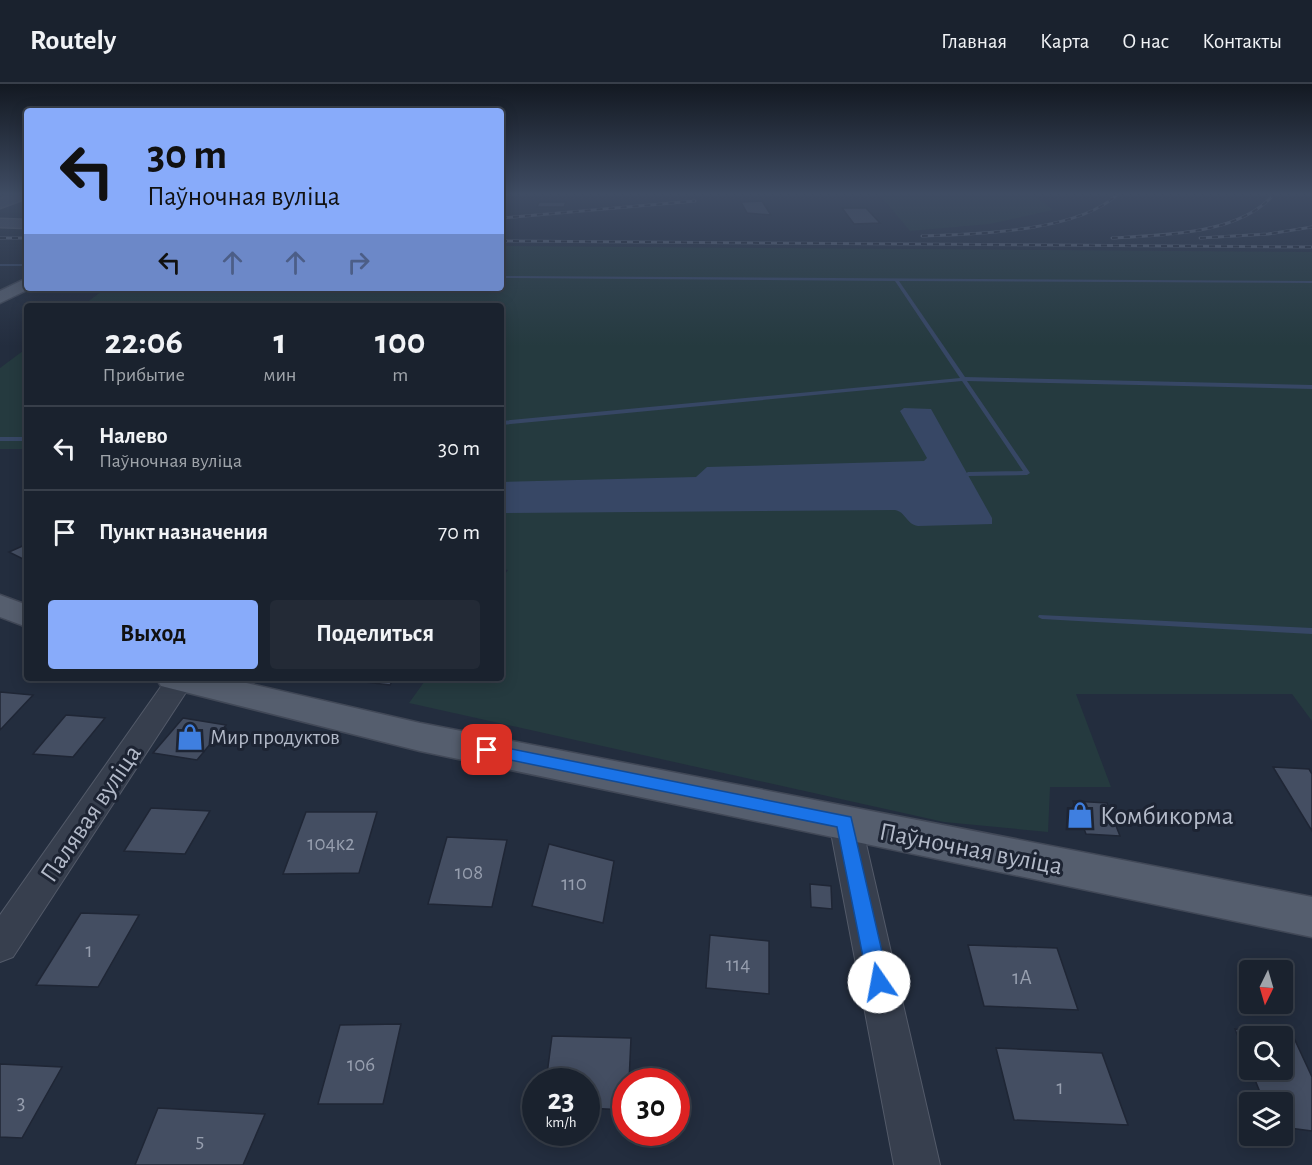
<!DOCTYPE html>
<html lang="ru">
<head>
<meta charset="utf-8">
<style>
  :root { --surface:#1a222e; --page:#232a36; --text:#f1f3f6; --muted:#9fa4aa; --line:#383f4a; --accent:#88abfa }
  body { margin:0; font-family:"Alegreya Sans",sans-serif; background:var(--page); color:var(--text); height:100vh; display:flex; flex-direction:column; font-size:22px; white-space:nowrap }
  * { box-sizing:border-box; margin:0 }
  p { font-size:20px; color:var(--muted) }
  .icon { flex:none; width:33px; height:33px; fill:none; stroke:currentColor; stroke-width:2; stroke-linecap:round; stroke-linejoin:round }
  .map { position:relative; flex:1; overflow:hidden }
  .details { position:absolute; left:24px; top:219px; width:480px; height:378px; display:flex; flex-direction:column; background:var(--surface); border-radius:6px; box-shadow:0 3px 15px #0003,0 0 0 2px var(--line) }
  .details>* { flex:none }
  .hud { position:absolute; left:24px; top:24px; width:480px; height:183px; border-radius:6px; box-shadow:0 3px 15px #0003,0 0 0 2px var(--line); background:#88abfa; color:#111; overflow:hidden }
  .needle { width:39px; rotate:185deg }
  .fabs { position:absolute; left:1239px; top:876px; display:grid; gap:12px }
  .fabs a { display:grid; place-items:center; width:54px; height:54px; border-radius:6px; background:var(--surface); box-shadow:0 3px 15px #0003,0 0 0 2px var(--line); font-size:30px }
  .speed { position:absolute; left:522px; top:984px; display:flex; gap:12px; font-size:30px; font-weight:700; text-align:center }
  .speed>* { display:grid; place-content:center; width:78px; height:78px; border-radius:50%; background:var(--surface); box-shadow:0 3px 15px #0003,0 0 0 2px var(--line); line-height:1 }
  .speed small { font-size:15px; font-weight:400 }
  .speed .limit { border:9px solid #d22; background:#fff; color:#111 }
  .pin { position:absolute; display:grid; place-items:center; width:51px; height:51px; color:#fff; margin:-26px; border-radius:12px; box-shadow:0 3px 9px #0006 }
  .me { position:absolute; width:66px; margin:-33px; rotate:348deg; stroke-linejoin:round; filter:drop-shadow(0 0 4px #0008) }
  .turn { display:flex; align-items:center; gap:21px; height:126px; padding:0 24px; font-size:27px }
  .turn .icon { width:78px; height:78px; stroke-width:2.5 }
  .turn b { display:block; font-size:42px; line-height:51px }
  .lanes { display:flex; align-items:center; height:57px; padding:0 24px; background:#0003; justify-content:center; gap:30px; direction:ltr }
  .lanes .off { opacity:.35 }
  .eta { display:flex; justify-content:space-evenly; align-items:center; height:102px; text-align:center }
  .eta b { font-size:36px; font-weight:700; line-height:42px }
  .primary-button { display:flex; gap:12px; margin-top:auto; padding:12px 24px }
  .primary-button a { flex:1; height:69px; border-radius:6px; background:var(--accent); color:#111; font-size:24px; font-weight:700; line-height:69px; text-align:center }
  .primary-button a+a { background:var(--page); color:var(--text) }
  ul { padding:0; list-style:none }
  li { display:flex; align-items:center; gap:18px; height:84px; padding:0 24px; border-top:2px solid var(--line) }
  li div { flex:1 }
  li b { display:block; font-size:22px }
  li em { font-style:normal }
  header { display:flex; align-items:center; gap:36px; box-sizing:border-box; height:84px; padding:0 30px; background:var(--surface); border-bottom:2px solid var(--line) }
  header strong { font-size:28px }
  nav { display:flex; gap:33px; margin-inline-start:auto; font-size:21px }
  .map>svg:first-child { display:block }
  .green { fill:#253a3f }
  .water { fill:#374765 }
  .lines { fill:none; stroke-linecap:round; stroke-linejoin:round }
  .stream { fill:#374765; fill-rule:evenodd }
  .building { fill:#444e62; stroke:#1f2635; stroke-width:1.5 }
  .street-casing { stroke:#535a69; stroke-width:2 }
  .secondary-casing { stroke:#535a69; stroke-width:3 }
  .primary-casing { stroke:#414857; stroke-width:3 }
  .street { fill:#373f4e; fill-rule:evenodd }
  .secondary { fill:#454e61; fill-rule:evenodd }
  .primary { fill:#555e6e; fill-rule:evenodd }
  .rail-casing { stroke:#596375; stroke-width:3 }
  .rail { stroke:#1d2433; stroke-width:2; stroke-dasharray:6; stroke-linecap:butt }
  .route { fill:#1a73e8; stroke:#114b97; stroke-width:1.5 }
  .labels { text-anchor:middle; stroke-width:6; stroke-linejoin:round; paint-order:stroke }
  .poi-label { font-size:21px; fill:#b3bac9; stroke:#1d2433; text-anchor:start }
  .near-number-label { font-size:21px; fill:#979faf }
  .near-street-label { font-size:26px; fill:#b3bac9; stroke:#1d2433 }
  .near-poi-label { font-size:26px; fill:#b3bac9; stroke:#1d2433; text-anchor:start }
</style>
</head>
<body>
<header>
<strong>Routely</strong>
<nav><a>Главная</a><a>Карта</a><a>О нас</a><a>Контакты</a></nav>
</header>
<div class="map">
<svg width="1312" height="1081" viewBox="0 0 1312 1081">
  <rect width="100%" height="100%" fill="#232d3e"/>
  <path class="green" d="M879,110H1032L1053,126L990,140L910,147Z
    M501,162L1312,168V637L1292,610H1076L1111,703H1050L1048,748L944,738L409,619L427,594H501V495L508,486L501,485V222H82L106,204H501Z
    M27,264V365H0V284Z"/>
  <path class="water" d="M904,324L931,325L992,434V440L918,442C906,440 906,428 895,426L501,429V398L696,393L707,383L924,377L927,374L900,327Z"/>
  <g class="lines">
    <path class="stream" d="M0,180H27V182H0Z
      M501,192L1312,197V199L899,197L965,293L1312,301V305L967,297L1030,389L1027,391L968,392L965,390L968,388L1023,387L962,297L501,341V337L960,294L895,197L501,194Z
      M0,353H27V357H0Z
      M1039,531L1312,544V550L1042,535L1038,533Z"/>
  </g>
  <path class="building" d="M762,117L771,131L747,129L741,118Z
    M539,118H566L564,123H537Z
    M842,124H866L880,139L854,140Z
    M27,460V477L9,468Z
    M358,594H394L390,601L356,597Z
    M0,608L33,611L0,646Z
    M66,631L105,634L73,673L33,670Z
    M183,634L226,641L197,676L153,669Z
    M1273,683L1309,685L1312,690V747Z
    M1073,717L1107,719L1120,752L1086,750Z
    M151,724L210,727L185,770L124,767Z
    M306,728H377L359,789L283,790Z
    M447,753L507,756L492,823L428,820Z
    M549,760L614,777L603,839L532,822Z
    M810,800L831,802L832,825L811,823Z
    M81,829L139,831L98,903L36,901Z
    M710,851L769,857V910L706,904Z
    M968,861L1057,864L1078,926L984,922Z
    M401,940L383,1020H318L340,941Z
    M1235,945L1293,952L1312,993V1047L1282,1043V1018H1264L1251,986H1282V952H1250V983Z
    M552,952L631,954L629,998H626V1026L586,1024V998H546Z
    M996,964L1102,969L1128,1041L1014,1036Z
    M0,980L62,983L22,1054L0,1053Z
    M158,1024L265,1030L243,1081H135Z"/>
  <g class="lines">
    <defs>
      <path id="street" d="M167,594H193L194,596L13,873L0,878V831Z
        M845,725L857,729L861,738L940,1081H894L829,738L833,729Z"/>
      <path id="secondary" d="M14,110H27V114L0,124V115Z
        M0,135L27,136V144L0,143Z"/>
      <path id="primary" d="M27,194V204H31L0,219V207Z
        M0,511L27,521V543L0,533Z
        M156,594H225L420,639L1312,813V853L420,667L161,602Z"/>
    </defs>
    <use href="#street" class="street-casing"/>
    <use href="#secondary" class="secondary-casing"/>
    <use href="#primary" class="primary-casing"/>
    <use href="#street" class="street"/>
    <use href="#secondary" class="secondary"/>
    <use href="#primary" class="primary"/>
    <defs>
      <path id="rail" d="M501,134L695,117
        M922,152C976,150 1078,148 1118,110
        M0,154H27
        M1112,154C1162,151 1240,151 1274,110
        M1200,154L1268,150L1312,143
        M501,157L1312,163"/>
    </defs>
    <use href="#rail" class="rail-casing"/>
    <use href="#rail" class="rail"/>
  </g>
  <linearGradient id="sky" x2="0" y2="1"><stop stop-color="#131922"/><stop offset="0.42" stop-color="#3f4c63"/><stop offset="1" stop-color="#3f4c63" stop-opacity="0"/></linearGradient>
  <rect width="1312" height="262" fill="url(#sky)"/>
  <path class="route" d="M487,660L851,733L889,898L886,905L879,908L871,905L868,898L837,743L481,670L479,666L481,662Z"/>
  <defs>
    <symbol id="shop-bare" viewBox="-9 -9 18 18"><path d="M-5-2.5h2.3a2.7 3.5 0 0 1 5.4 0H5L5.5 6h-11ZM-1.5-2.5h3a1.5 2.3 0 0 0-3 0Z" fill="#3f7fe0" stroke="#1d2433" stroke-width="2.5" paint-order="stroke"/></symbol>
  </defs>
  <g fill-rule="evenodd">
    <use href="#shop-bare" x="171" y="634" width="38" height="38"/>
    <use href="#shop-bare" x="1061" y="712" width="38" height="38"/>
  </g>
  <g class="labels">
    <g class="poi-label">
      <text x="210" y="660">Мир продуктов</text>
    </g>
    <g class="near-number-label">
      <text x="331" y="766">104к2</text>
      <text x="469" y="795">108</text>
      <text x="574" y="806">110</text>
      <text x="89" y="873">1</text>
      <text x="738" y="887">114</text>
      <text x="1022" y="900">1А</text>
      <text x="361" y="987">106</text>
      <text x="1060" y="1010">1</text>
      <text x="21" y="1025">3</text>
      <text x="200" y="1063">5</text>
    </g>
    <g class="near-street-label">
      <text transform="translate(90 729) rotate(-56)" y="9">Палявая вуліца</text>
      <text transform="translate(971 764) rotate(11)" y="9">Паўночная вуліца</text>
    </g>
    <g class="near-poi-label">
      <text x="1100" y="740">Комбикорма</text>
    </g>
  </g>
</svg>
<div class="fabs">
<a><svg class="needle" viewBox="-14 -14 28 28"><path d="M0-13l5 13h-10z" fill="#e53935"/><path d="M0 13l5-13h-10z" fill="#9fa4aa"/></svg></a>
<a><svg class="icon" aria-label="search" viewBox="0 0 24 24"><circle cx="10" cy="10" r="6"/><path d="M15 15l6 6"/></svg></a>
<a><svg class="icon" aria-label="layers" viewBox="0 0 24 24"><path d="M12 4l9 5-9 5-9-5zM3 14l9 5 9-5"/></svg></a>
</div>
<div class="speed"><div>23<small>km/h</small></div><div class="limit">30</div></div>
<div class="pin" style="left:487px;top:666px;background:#d93025"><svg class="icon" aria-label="arrive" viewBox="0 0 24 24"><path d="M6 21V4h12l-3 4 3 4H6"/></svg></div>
<svg class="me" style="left:879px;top:898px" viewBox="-20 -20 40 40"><circle r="19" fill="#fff"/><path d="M0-13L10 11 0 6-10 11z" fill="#1a73e8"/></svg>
<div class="hud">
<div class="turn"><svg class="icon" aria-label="left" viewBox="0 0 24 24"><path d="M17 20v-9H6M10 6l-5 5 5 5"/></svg><div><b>30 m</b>Паўночная вуліца</div></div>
<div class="lanes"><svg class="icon" aria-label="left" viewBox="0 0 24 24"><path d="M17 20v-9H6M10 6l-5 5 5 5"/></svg><svg class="icon off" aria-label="ahead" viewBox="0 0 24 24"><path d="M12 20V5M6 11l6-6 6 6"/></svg><svg class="icon off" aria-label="ahead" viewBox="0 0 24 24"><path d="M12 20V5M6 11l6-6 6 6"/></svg><svg class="icon off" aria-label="right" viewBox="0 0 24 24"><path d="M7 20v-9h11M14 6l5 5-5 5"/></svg></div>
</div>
<section class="details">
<div class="eta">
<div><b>22:06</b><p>Прибытие</p></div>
<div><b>1</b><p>мин</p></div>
<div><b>100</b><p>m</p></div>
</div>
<ul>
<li><svg class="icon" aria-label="left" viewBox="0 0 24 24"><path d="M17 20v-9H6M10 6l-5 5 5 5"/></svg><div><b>Налево</b><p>Паўночная вуліца</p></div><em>30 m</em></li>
<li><svg class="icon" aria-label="arrive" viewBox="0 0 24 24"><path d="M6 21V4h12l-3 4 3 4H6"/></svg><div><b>Пункт назначения</b></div><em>70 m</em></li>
</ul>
<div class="primary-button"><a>Выход</a><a>Поделиться</a></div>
</section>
</div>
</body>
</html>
